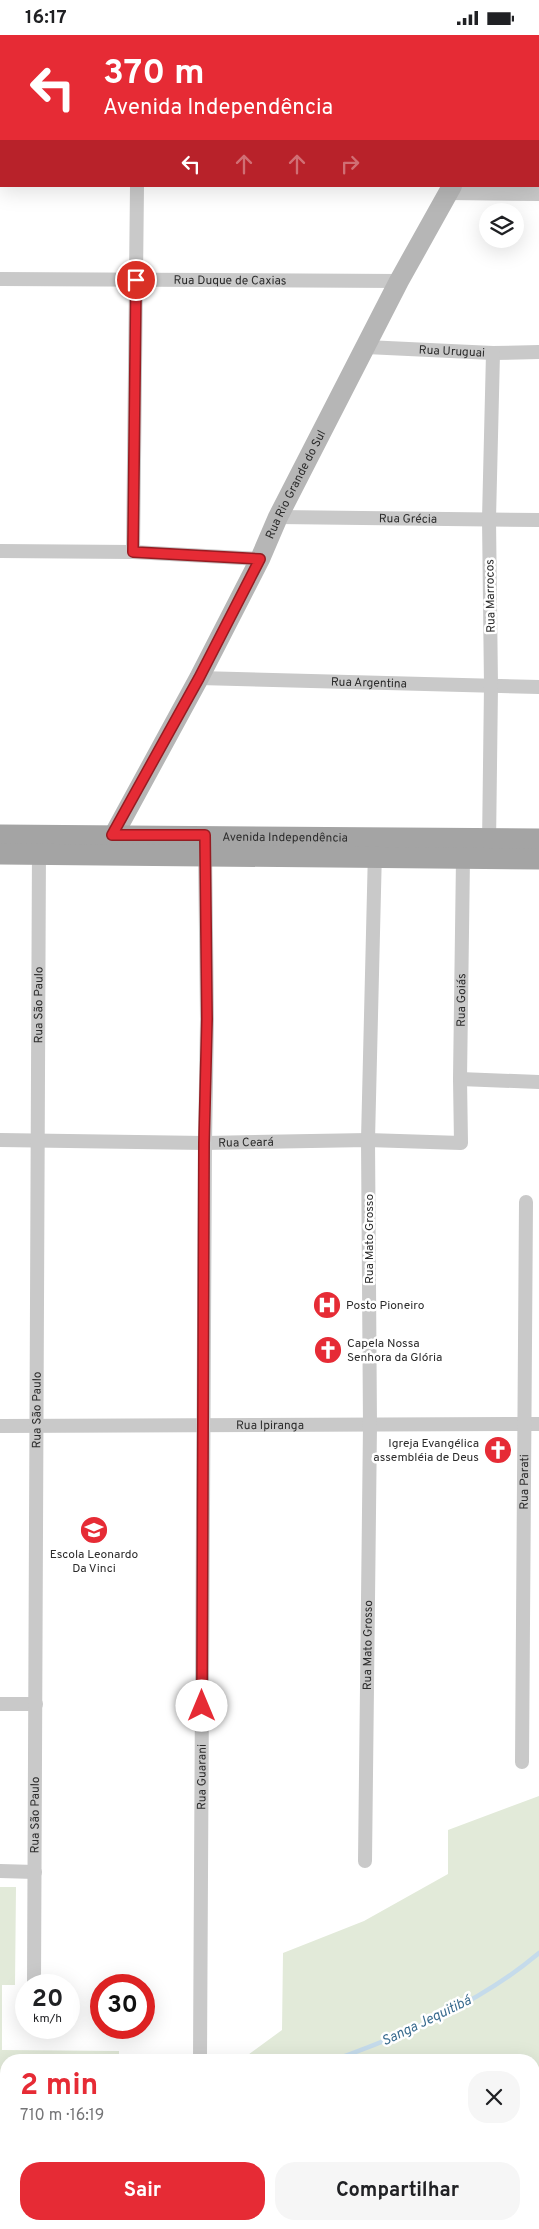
<!DOCTYPE html>
<html lang="pt">
<head>
<meta charset="utf-8">
<style>
  :root { --surface:#fff; --page:#f6f6f6; --text:#202124; --muted:#757577; --accent:#e62b35 }
  body { margin:0; font-family:Overpass,sans-serif; background:var(--page); color:var(--text); height:100vh; display:flex; flex-direction:column; font-size:19px; white-space:nowrap }
  * { box-sizing:border-box; margin:0 }
  p { font-size:16px; color:var(--muted) }
  .icon { flex:none; width:28px; height:28px; fill:none; stroke:currentColor; stroke-width:2; stroke-linecap:round; stroke-linejoin:round }
  .map { position:relative; flex:1; overflow:hidden }
  .drawer { position:absolute; left:0px; top:2019px; width:540px; height:176px; display:flex; flex-direction:column; background:var(--surface); border-radius:20px 20px 0 0; box-shadow:0 5px 20px #0002 }
  .drawer>* { flex:none }
  .banner { position:absolute; left:0px; top:0px; width:540px; height:152px; box-shadow:0 5px 20px #0002; background:#e62b35; color:#fff; overflow:hidden }
  .controls { position:absolute; left:479px; top:168px; display:grid; gap:10px }
  .controls a { display:grid; place-items:center; width:45px; height:45px; border-radius:50%; background:var(--surface); box-shadow:0 5px 20px #0002; font-size:25px }
  .speed { position:absolute; left:15px; top:1939px; display:flex; gap:10px; font-size:25px; font-weight:700; text-align:center }
  .speed>* { display:grid; place-content:center; width:65px; height:65px; border-radius:50%; background:var(--surface); box-shadow:0 5px 20px #0002; line-height:1 }
  .speed small { font-size:12px; font-weight:400 }
  .speed .limit { border:8px solid #d22; background:#fff; color:#111 }
  .pin { position:absolute; display:grid; place-items:center; width:42px; height:42px; color:#fff; margin:-21px; border:2px solid #fff; border-radius:50%; box-shadow:0 1px 5px #0007 }
  .me { position:absolute; width:55px; margin:-28px; rotate:0deg; stroke-linejoin:round; filter:drop-shadow(0 0 4px #0008) }
  .turn { display:flex; align-items:center; gap:18px; height:105px; padding:0 20px; font-size:22px }
  .turn .icon { width:65px; height:65px; stroke-width:2.5 }
  .turn b { display:block; font-size:35px; line-height:42px }
  .lanes { display:flex; align-items:center; height:48px; padding:0 20px; background:#0003; justify-content:center; gap:25px; direction:ltr }
  .lanes .off { opacity:.35 }
  .round { display:grid; place-items:center; flex:none; width:52px; height:52px; border-radius:20px; background:var(--page) }
  .headline { display:flex; align-items:center; justify-content:space-between; height:85px; padding:0 20px }
  h1 { font-size:30px; font-weight:700; line-height:38px; color:var(--accent) }
  .primary-button { display:flex; gap:10px; margin-top:auto; padding:10px 20px }
  .primary-button a { flex:1; height:58px; border-radius:20px; background:var(--accent); color:#fff; font-size:20px; font-weight:700; line-height:58px; text-align:center }
  .primary-button a+a { background:var(--page); color:var(--text) }
  .status { display:flex; justify-content:space-between; align-items:center; height:35px; padding:0 25px; background:var(--surface); direction:ltr }
  .status svg { height:14px; fill:currentColor }
  .map>svg:first-child { display:block }
  .green { fill:#e2ead9 }
  .lines { fill:none; stroke-linecap:round; stroke-linejoin:round }
  .stream { stroke:#c5dbeb; stroke-width:4.5 }
  .street { stroke:#c9c9c9; stroke-width:14 }
  .secondary { stroke:#b6b6b6; stroke-width:20 }
  .primary { stroke:#a4a4a4; stroke-width:21 }
  .route-casing { stroke:#961c22; stroke-width:12 }
  .route { stroke:#e62b35; stroke-width:9 }
  .labels { text-anchor:middle; stroke-width:5; stroke-linejoin:round; paint-order:stroke }
  .street-label { font-size:12px; fill:#2c2c2c; stroke:#fff }
  .poi-label { font-size:12px; fill:#2c2c2c; stroke:#fff; text-anchor:start }
  .water-label { font-size:14px; font-style:italic; fill:#3a6c8f; stroke:#fff }
</style>
</head>
<body>
<div class="status"><b>16:17</b><svg viewBox="0 0 49 12"><path d="M0 12V9h3v3zM5 12V6h3v6zM10 12V3h3v9zM15 12V0h3v12zM26 1h20v11H26zM47 4h2v5h-2z"/></svg></div>
<div class="map">
<svg width="539" height="2194" viewBox="0 0 539 2194">
  <rect width="100%" height="100%" fill="#fff"/>
  <path class="green" d="M539,1761V2128L534,2130V2025H241L282,1995L283,1918L364,1886L448,1839V1795Z
    M0,1852H16L15,1950H2V2015L119,2016V2025H6V2189H402L390,2194H0Z"/>
  <g class="lines">
    <path class="stream" d="M334,2025C406,1999 480,1968 539,1918
      M0,2135L6,2131"/>
    <g class="street">
      <path d="M139,1V0"/>
      <path d="M357,1V0"/>
      <path d="M449,158L539,159"/>
      <path id="s1" d="M0,244L399,246"/>
      <path id="s2" d="M366,312L493,318L539,317"/>
      <path id="s3" d="M278,482L539,485"/>
      <path d="M0,516L133,517L260,524"/>
      <path d="M133,517L137,151"/>
      <path id="s4" d="M199,643L539,652"/>
      <path d="M489,810L491,651L489,484L493,318"/>
      <path d="M460,1044L539,1047"/>
      <path id="s5" d="M0,1105L205,1108L368,1105L461,1108L460,1044L463,823"/>
      <path id="s6" d="M0,1391L539,1389"/>
      <path d="M0,1669H36"/>
      <path id="s7" d="M522,1727L526,1167"/>
      <path id="s8" d="M365,1826L370,1390L368,1105L375,815"/>
      <path d="M0,1836L35,1837"/>
      <path id="s9" d="M34,1950L39,811"/>
      <path id="s10" d="M200,2023L205,1108L207,984L205,813"/>
    </g>
    <g class="secondary">
      <path d="M533,1V0"/>
      <path id="s11" d="M106,814L199,643L260,524L278,482L399,246L452,151"/>
    </g>
    <g class="primary">
      <path id="s12" d="M0,800L539,804"/>
      <path d="M0,819L539,824"/>
    </g>
  </g>
  <g class="lines">
    <defs>
      <path id="route" d="M136,245L133,517L260,524L199,643L112,800H205L207,984L204,1108L202,1671"/>
    </defs>
    <use href="#route" class="route-casing"/>
    <use href="#route" class="route"/>
  </g>
  <defs>
    <symbol id="hospital-disc" viewBox="-11 -11 22 22"><circle r="9.5" fill="#e62b35" stroke="#fff"/><path d="M-5-5h3v3.5h4V-5h3V5h-3V1.5h-4V5h-3Z" fill="#fff"/></symbol>
    <symbol id="church-disc" viewBox="-11 -11 22 22"><circle r="9.5" fill="#e62b35" stroke="#fff"/><path d="M-1.2-6h2.4v3.5h3.3v2.4h-3.3V6h-2.4V-.1h-3.3v-2.4h3.3Z" fill="#fff"/></symbol>
    <symbol id="school-disc" viewBox="-11 -11 22 22"><circle r="9.5" fill="#e62b35" stroke="#fff"/><path d="M0-5L7-2L0 1L-7-2ZM-4 1L0 2.5L4 1V4Q0 6-4 4Z" fill="#fff"/></symbol>
  </defs>
  <g fill-rule="evenodd">
    <use href="#hospital-disc" x="311" y="1254" width="32" height="32"/>
    <use href="#church-disc" x="312" y="1299" width="32" height="32"/>
    <use href="#church-disc" x="482" y="1399" width="32" height="32"/>
    <use href="#school-disc" x="78" y="1479" width="32" height="32"/>
  </g>
  <g class="labels">
    <g class="street-label">
      <text dy="4" stroke="none"><textPath href="#s1" startOffset="230">Rua Duque de Caxias</textPath></text>
      <text dy="4" stroke="none"><textPath href="#s2" startOffset="86">Rua Uruguai</textPath></text>
      <text dy="4" stroke="none"><textPath href="#s11" startOffset="411">Rua Rio Grande do Sul</textPath></text>
      <text dy="4" stroke="none"><textPath href="#s3" startOffset="130">Rua Grécia</textPath></text>
      <text transform="translate(490 561) rotate(-91)" y="4">Rua Marrocos</text>
      <text dy="4" stroke="none"><textPath href="#s4" startOffset="170">Rua Argentina</textPath></text>
      <text dy="4" stroke="none"><textPath href="#s12" startOffset="285">Avenida Independência</textPath></text>
      <text dy="4" stroke="none"><textPath href="#s5" startOffset="604">Rua Goiás</textPath></text>
      <text dy="4" stroke="none"><textPath href="#s9" startOffset="980">Rua São Paulo</textPath></text>
      <text dy="4" stroke="none"><textPath href="#s5" startOffset="246">Rua Ceará</textPath></text>
      <text transform="translate(369 1204) rotate(-90)" y="4">Rua Mato Grosso</text>
      <text dy="4" stroke="none"><textPath href="#s9" startOffset="575">Rua São Paulo</textPath></text>
      <text dy="4" stroke="none"><textPath href="#s6" startOffset="270">Rua Ipiranga</textPath></text>
      <text dy="4" stroke="none"><textPath href="#s7" startOffset="280">Rua Parati</textPath></text>
      <text dy="4" stroke="none"><textPath href="#s8" startOffset="216">Rua Mato Grosso</textPath></text>
      <text dy="4" stroke="none"><textPath href="#s10" startOffset="281">Rua Guarani</textPath></text>
      <text dy="4" stroke="none"><textPath href="#s9" startOffset="170">Rua São Paulo</textPath></text>
    </g>
    <g class="poi-label">
      <text x="346" y="1274">Posto Pioneiro</text>
      <text x="347" y="1312">Capela Nossa<tspan x="347" dy="14">Senhora da Glória</tspan></text>
      <text x="479" y="1412" text-anchor="end">Igreja Evangélica<tspan x="479" dy="14">assembléia de Deus</tspan></text>
      <text x="94" y="1523" text-anchor="middle">Escola Leonardo<tspan x="94" dy="14">Da Vinci</tspan></text>
    </g>
    <g class="water-label">
      <text transform="translate(426 1985) rotate(-26)" y="5">Sanga Jequitibá</text>
    </g>
  </g>
</svg>
<div class="controls">
<a><svg class="icon" aria-label="layers" viewBox="0 0 24 24"><path d="M12 4l9 5-9 5-9-5zM3 14l9 5 9-5"/></svg></a>
</div>
<div class="speed"><div>20<small>km/h</small></div><div class="limit">30</div></div>
<div class="pin" style="left:136px;top:245px;background:#d93025"><svg class="icon" aria-label="arrive" viewBox="0 0 24 24"><path d="M6 21V4h12l-3 4 3 4H6"/></svg></div>
<svg class="me" style="left:202px;top:1671px" viewBox="-20 -20 40 40"><circle r="19" fill="#fff"/><path d="M0-13L10 11 0 6-10 11z" fill="#e62b35"/></svg>
<div class="banner">
<div class="turn"><svg class="icon" aria-label="left" viewBox="0 0 24 24"><path d="M17 20v-9H6M10 6l-5 5 5 5"/></svg><div><b>370 m</b>Avenida Independência</div></div>
<div class="lanes"><svg class="icon" aria-label="left" viewBox="0 0 24 24"><path d="M17 20v-9H6M10 6l-5 5 5 5"/></svg><svg class="icon off" aria-label="ahead" viewBox="0 0 24 24"><path d="M12 20V5M6 11l6-6 6 6"/></svg><svg class="icon off" aria-label="ahead" viewBox="0 0 24 24"><path d="M12 20V5M6 11l6-6 6 6"/></svg><svg class="icon off" aria-label="right" viewBox="0 0 24 24"><path d="M7 20v-9h11M14 6l5 5-5 5"/></svg></div>
</div>
<section class="drawer">
<div class="headline"><div><h1>2 min</h1><p>710 m · 16:19</p></div><a class="round"><svg class="icon" aria-label="close" viewBox="0 0 24 24"><path d="M6 6l12 12M18 6L6 18"/></svg></a></div>
<div class="primary-button"><a>Sair</a><a>Compartilhar</a></div>
</section>
</div>
</body>
</html>
